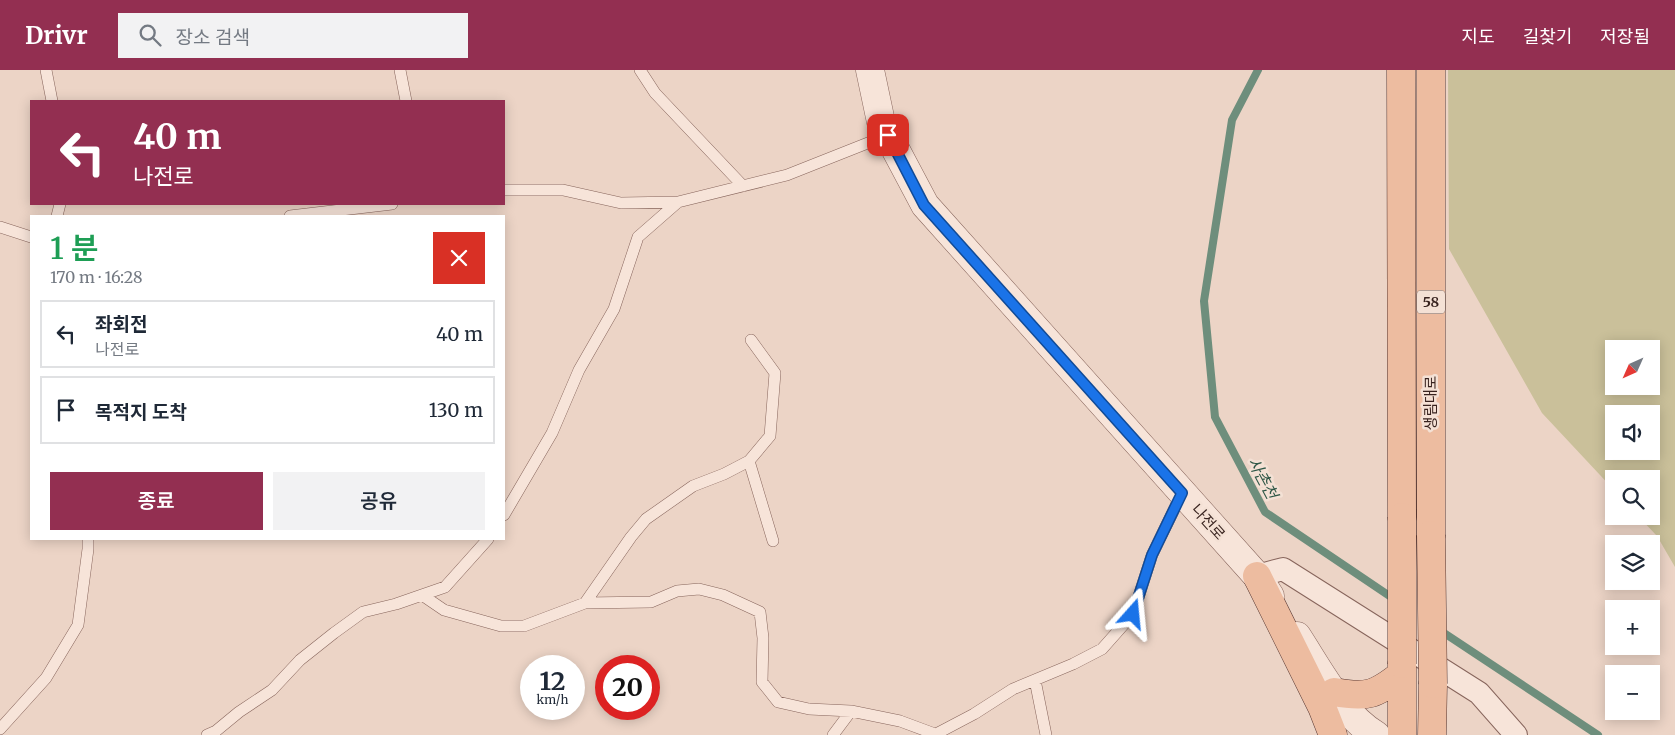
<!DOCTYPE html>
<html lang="ko">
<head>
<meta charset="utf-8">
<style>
  :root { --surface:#fff; --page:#f2f2f3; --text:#1f2937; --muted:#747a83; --line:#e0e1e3; --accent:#932f51 }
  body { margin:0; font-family:Merriweather,"Noto Sans KR",serif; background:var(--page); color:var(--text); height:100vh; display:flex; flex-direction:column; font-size:19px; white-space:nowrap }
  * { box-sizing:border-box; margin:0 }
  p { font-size:16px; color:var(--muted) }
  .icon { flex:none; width:28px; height:28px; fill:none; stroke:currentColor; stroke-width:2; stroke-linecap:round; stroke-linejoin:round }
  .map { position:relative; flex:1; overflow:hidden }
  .details { position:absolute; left:30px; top:145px; width:475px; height:325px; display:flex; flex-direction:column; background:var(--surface); border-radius:0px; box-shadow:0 2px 12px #0003 }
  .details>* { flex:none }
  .guide { position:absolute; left:30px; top:30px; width:475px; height:105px; border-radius:0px; box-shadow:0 2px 12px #0003; background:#932f51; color:#fff; overflow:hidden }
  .needle { width:32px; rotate:225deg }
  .controls { position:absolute; left:1605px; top:270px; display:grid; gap:10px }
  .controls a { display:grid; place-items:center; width:55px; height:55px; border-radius:0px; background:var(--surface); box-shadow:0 2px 12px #0003; font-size:25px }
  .speed { position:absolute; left:520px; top:585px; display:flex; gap:10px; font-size:25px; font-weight:700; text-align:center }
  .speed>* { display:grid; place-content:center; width:65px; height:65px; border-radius:50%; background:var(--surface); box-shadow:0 2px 12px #0003; line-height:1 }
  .speed small { font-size:12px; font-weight:400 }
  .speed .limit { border:8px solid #d22; background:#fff; color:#111 }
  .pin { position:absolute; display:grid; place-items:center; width:42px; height:42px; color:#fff; margin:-21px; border-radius:10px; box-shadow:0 2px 8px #0006 }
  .me { position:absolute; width:55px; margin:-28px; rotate:18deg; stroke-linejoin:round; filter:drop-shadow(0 0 4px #0008) }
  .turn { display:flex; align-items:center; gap:18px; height:105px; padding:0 20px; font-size:22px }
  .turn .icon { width:65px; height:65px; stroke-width:2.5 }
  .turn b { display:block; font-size:35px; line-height:42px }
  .round { display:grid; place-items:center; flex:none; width:52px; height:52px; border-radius:0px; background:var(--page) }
  .summary { display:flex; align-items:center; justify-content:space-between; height:85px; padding:0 20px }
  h1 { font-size:30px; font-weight:600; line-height:38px; color:#1e9e55 }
  .primary-button { display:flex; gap:10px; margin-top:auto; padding:10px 20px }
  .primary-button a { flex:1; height:58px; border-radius:0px; background:var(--accent); color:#fff; font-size:20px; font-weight:600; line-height:58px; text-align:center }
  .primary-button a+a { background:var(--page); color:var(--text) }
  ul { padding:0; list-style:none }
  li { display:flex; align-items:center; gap:15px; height:68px; margin:0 10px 8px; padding:0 10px; border:2px solid var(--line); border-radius:0px }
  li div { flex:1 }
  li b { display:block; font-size:19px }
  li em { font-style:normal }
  header { display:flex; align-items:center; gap:30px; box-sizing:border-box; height:70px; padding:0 25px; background:var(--accent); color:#fff }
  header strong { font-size:24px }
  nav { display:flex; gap:28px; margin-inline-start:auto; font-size:18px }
  .search { width:350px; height:45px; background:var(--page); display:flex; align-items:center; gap:12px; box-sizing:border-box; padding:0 18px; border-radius:0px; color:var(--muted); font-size:19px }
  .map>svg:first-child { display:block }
  .green { fill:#cac09a; fill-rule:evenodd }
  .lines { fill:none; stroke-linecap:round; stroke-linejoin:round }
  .stream { stroke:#6e8e7c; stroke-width:8 }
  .service-casing { stroke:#87655c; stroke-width:12 }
  .minor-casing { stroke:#87655c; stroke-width:24 }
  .tertiary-casing { stroke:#87655c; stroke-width:29 }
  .primary-casing { stroke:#553530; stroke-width:29 }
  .service { stroke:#f7e4d9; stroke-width:11 }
  .minor { stroke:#f7e4d9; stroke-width:22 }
  .tertiary { stroke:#f7e4d9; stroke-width:28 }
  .primary { stroke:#edbca0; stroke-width:28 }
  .primary-bridge-casing { stroke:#553530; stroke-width:29; stroke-linecap:butt }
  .primary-bridge { stroke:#edbca0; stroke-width:28 }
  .route-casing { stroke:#114b97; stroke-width:12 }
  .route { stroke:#1a73e8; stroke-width:9 }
  .labels { text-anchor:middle; stroke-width:5; stroke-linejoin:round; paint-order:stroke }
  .shield { fill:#f4e1d5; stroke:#705c56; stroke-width:1 }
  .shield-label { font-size:14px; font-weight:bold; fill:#38231f }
  .street-label { font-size:15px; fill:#38231f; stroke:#f4e1d5 }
  .water-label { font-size:16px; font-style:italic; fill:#2f5747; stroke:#f4e1d5 }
</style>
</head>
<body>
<header>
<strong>Drivr</strong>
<div class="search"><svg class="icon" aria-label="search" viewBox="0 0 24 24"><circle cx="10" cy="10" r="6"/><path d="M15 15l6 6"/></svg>장소 검색</div>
<nav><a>지도</a><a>길찾기</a><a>저장됨</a></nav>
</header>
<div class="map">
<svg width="1675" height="665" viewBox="0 0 1675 665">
  <rect width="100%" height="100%" fill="#ecd4c6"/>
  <path class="green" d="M1448,0H1675V497L1657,466L1638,446H1651V409H1614V420L1542,343L1449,179ZM1614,279H1651V316H1614ZM1614,344H1651V381H1614Z"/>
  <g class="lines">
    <path class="stream" d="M1258,0L1232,50L1204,231L1215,347L1265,442L1397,531
      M1438,559L1598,665"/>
    <defs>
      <path id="service" d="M46,0L52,31
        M400,0L406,31
        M640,0L655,23L743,116
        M504,120H563L621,133L678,132L787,105L888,65
        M57,146L60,134
        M290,146L392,134
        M0,157L31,167
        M749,391L773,471
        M504,445L552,363L579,300L614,239L638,167L678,132
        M422,525L444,540L501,556H524L585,533L651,532L677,521L699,519L723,525L760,542L763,568L762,612L778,632L809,639L851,641L900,651L935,664
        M585,533L631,467L646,449L693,416L724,404L749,391L770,366L775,303L751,270
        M1035,610L1046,665
        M0,659L46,608L78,555L88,479V469
        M207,665L216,661L239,642L272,620L300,590L334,563L363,542L396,534L445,517L488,469
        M833,665L851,641
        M934,665L974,644L1013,619L1073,594L1102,579L1133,544L1152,485L1182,423"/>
      <path id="minor" d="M1257,506L1283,499L1479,623L1516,665"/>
      <path id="tertiary" d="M870,0L881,52L925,135L1257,506L1270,526
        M1297,566C1318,598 1342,645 1376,665"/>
      <path id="primary" d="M1401,0L1402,447
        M1431,465V0
        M1257,506L1322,637L1333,665
        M1334,622C1367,628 1376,625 1402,604
        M1402,665V594
        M1432,665L1433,614"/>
    </defs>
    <use href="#service" class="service-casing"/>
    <use href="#minor" class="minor-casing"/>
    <use href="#tertiary" class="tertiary-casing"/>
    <use href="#primary" class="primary-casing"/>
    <use href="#service" class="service"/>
    <use href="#minor" class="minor"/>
    <use href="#tertiary" class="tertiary"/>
    <use href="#primary" class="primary"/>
    <defs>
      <path id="primary-bridge" d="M1431,465L1433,614
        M1402,594V447"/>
    </defs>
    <use href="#primary-bridge" class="primary-bridge-casing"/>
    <use href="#primary-bridge" class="primary-bridge"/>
  </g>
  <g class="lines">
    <defs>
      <path id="route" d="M888,65L924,135L1182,423L1152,485L1133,544"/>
    </defs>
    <use href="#route" class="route-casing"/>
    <use href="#route" class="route"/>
  </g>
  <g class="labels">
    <rect class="shield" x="1417" y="220.5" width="28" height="23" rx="4"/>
    <g class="shield-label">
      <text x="1431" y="237">58</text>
    </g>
    <g class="street-label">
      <text transform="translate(1431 333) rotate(-90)" y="5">생림대로</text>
      <text transform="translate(1208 452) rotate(48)" y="5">나전로</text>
    </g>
    <g class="water-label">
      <text transform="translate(1263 408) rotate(62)" y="6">사촌천</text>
    </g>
  </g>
</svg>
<div class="controls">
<a><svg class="needle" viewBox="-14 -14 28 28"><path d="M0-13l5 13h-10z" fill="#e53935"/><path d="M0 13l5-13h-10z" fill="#747a83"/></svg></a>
<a><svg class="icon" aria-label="sound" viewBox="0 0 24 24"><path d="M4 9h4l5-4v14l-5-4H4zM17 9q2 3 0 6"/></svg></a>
<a><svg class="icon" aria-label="search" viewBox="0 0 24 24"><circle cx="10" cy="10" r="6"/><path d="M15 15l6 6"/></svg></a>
<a><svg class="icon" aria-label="layers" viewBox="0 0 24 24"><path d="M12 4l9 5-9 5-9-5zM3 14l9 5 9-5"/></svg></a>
<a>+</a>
<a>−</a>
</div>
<div class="speed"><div>12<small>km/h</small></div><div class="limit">20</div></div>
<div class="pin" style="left:888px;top:65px;background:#d93025"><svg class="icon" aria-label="arrive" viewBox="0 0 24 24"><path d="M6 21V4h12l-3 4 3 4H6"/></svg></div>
<svg class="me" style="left:1133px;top:544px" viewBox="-20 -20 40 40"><path d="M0-17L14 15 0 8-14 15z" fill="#1a73e8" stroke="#fff" stroke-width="4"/></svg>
<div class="guide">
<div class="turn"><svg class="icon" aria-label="left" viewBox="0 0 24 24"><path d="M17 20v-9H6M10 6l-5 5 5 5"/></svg><div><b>40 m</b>나전로</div></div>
</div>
<section class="details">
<div class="summary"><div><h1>1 분</h1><p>170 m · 16:28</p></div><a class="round" style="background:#d93025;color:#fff"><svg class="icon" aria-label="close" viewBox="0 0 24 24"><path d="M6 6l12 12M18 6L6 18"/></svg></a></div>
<ul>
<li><svg class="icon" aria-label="left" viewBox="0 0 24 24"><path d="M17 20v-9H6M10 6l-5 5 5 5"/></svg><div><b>좌회전</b><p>나전로</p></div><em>40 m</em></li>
<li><svg class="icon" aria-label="arrive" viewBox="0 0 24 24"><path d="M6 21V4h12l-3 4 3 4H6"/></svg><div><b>목적지 도착</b></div><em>130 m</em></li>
</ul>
<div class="primary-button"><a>종료</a><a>공유</a></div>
</section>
</div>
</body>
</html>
